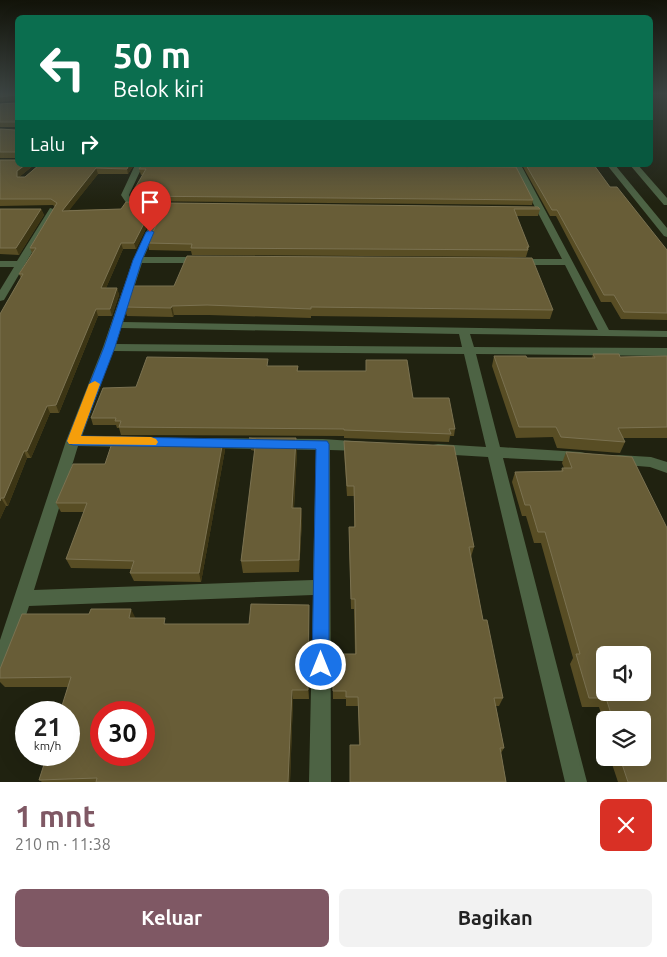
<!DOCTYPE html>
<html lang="id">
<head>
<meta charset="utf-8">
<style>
  :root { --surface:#fff; --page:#f2f2f2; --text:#222; --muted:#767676; --accent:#7f5864 }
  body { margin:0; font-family:Ubuntu,sans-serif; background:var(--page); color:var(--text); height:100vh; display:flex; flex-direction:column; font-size:19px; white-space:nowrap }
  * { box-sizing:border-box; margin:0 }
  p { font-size:16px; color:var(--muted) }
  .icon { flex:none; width:28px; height:28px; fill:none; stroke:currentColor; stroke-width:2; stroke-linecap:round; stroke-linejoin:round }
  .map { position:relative; height:782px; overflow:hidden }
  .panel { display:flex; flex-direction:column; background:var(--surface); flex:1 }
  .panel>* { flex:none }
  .top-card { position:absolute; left:15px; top:15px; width:638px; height:152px; border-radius:8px; box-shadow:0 5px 20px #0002; background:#0b6e4f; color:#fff; overflow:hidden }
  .fabs { position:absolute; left:596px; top:646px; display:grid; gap:10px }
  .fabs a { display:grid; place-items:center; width:55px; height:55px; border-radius:8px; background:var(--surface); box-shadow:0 5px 20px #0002; font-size:25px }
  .speed { position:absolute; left:15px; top:701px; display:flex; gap:10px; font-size:25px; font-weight:700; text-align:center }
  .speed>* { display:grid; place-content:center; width:65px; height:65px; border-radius:50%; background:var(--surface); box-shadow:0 5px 20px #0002; line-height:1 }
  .speed small { font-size:12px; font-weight:400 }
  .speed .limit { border:8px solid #d22; background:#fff; color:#111 }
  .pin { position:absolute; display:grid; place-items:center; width:42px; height:42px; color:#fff; margin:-51px -21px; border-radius:50% 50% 50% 0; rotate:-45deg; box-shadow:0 0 5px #0007 }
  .pin .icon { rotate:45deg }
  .me { position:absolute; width:55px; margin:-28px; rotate:0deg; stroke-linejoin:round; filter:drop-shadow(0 0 4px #0008) }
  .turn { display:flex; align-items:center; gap:18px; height:105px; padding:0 15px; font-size:22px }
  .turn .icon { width:65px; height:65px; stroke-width:2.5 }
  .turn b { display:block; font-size:35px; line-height:42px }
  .then { display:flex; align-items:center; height:48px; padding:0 15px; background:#0003; gap:10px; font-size:19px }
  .round { display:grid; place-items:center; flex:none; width:52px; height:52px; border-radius:8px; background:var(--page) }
  .head { display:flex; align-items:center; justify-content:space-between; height:85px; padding:0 15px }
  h1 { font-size:30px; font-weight:600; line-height:38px; color:var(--accent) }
  .action { display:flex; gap:10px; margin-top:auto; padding:10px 15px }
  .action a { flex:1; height:58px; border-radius:8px; background:var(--accent); color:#fff; font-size:20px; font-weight:600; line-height:58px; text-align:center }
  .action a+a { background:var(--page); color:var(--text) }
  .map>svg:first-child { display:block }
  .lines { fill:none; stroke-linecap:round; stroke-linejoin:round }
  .street { fill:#4d6344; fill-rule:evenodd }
  .wall { fill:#584d24 }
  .shaded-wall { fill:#3c3514 }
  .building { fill:#685d37; stroke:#7b7251; fill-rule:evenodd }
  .route { fill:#1a73e8; stroke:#114b97 }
  .slow { fill:#f59e0b }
</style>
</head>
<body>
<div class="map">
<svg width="667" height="782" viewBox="0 0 667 782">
  <rect width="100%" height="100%" fill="#202210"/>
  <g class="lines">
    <path class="street" d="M135,165H143L129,195L134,203H146V207H129L121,195Z
      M513,165H521L609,330L667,331V337L470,334L474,347L667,348V356L476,354L500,447L580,452L585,453L587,457L585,461L580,462L503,458L587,782H565L488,457L438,454L433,453L431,449L433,445L438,444L486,447L464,354L113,351L82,436L128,437L133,438L135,442L133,446L128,447L78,446L34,590L313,580L316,450L208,448L203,447L201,443L203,439L208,438L323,439L366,442L368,446L366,450L361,451L330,450L331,782H309L313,595L29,606L9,668L7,675L0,677V640L66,441L103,347L133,260L160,203L167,205L144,257H200L205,260L200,263H142L123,322L598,330L565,265H518L513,262L518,259H562ZM121,328L459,334L462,347L116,344Z
      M607,165H615L667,228V237L664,236Z
      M630,165H638L667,198V205H664Z
      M50,208L57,210L4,300L0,301V290L14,267H0V261H17Z
      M618,455L651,457L667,462V473L650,467L613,464L611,460L613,456Z"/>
  </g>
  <path class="wall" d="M18,102V165H34L19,177H25L39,165H134L128,174H98L69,210L121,209L154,204L155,210L136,249H123L106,288H117L119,295L112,316H98L59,413H50L31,458H27L8,506H6L0,519V314L21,278L19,274L32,253L30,248L55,207L53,205L0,206V160H16L17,158H0V129L16,130L17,127H0V104L16,103Z
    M142,165L533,200L532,205L135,201L133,198L132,193L143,175H141L139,169Z
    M522,165H594L610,187L667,250V320L621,319L611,302H601L556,216H550Z
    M166,203L540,209L538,216H516L529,247L526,257L192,255L191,251H190L149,250L148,243Z
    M0,209H41L44,215L19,255L0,254Z
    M131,286L553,310L550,319L311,316V318L209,315H174L173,317L127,316L124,307Z
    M593,354L620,357L667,356V438H623L625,442L620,453L557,448L553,437L516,438L492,366L494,356L527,358H592Z
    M366,360L413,398L455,429L454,436H450L449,442L344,438V436L121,435L119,428H117L116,425H93L91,418L136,387L268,366H298V371H366Z
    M249,438H296L297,451L294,508H301L302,521L299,572L243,573L241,561L255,451L251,450Z
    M223,441L225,450L201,582L134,581L130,573L131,569L71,568L66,559L84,512H61L56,503L105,464Z
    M344,441L474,547L471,557L483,620L503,698L499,706H496L504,748L501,753L506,782H350V745H359L358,706H346V699H333L332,654H355L354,609H351L349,537V527H354V496H347L344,452Z
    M566,452L632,457L667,782H618L612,764L616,760L615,758H642V720H605V726L599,707H582L570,664L573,658L541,543H534L526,516H522L512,482L515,472L561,471L562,468H564L562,463Z
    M309,605V699H293L290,782H42L39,780L68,687H5L0,682V669L89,614L135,618L167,624H249Z"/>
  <path class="shaded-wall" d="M16,95L18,100L0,102V97Z
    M25,165H34L19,177V183L17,177V171Z
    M129,165H134L128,174L127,169Z
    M96,168L98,174L64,217L62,211Z
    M154,204L155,210L136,249L134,243Z
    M41,209L44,215L19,255L16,248Z
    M121,243L123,249L103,295L101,288Z
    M117,288L119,295L112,316L110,309Z
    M172,306L174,315L173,317L171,308Z
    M96,309L98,316L59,413L56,405Z
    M47,406L50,413L31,458L27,451Z
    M296,438L297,451L293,521L292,508Z
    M223,441L225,450L201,582L199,573Z
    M24,451L27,458L8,506L4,498Z
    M1,498L6,506L0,519V501Z
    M301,508L302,521L299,572V560Z
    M309,605V699L308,690Z
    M131,609L136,619L129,618Z
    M292,690L293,699L290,782H288Z"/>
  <path class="building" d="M0,94H18V99L16,95L0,97Z
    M18,102V123L16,122H0V104L16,103Z
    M18,126V154L16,152H0V129L16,130Z
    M18,156V165H25L17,171V177H25L39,165H129L127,169L96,168L62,211L121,209L126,202L154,204L134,243H121L101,288H117L110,309H96L56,405L47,406L27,451H24L4,498H1L0,501V314L23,274H19L36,248H30L57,203L51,199H0V160H16Z
    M142,165H311L516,167L533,200L134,196L132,193L146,169H139Z
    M526,165H594L610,187H617L667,250V313L624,312L614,295H604L557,210H552Z
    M166,203L538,207L540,209H514L529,247H527L528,250L191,248L192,244H189L148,243Z
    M0,209H41L16,248H0Z
    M187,256L532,258L553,310L311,307V309L207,305L172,306L171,308L124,307L131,286H174Z
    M593,354H619L620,357L667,356V427L618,428L625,442L561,437L556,427H519L494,356H526L527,358H595Z
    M147,357L268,359L267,366H298L297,371H366V360H407L413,398H449L455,429H449L451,434L344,430V429L119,427L121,421H115L116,418H91L103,388L136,387Z
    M249,438H296L292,508H301L299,560L241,561L256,439Z
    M113,440L223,441L199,573H130L134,561L66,559L87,503H56L73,464H105Z
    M344,441L454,446L474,547H469L483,620H487L503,698H494L504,748H500L506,782H350V745H360L358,697H346V691H333L332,654H356L355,599H351L349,527H355L354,486H347Z
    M566,452L632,457L667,528V782H628L620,758H642V720H613L606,698H589L576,654H580L545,532H538L530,505H525L515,472L563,471L562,468H572ZM605,655H642V692H605Z
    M251,604L309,605L308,690H292L288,782H96L97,778L39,780L47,755H69V712H60L71,677L0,678V669L22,614H89L91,609H131L129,618H165L164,624H249ZM101,712H144V755H101Z"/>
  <linearGradient id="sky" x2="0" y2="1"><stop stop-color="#121309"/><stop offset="0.46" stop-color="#3c4442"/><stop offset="1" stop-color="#3c4442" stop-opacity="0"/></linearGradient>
  <rect width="667" height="203" fill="url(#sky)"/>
  <path class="route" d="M150,230L154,232L142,260L115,347L81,436L327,441L329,444V665L327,671L321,673L315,671L312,665L316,449L73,445L69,444L67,441L104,347L133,260L146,232Z"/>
  <path class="slow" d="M95,381L100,384L81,436L151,437L156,439L158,442L156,445L69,444L67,441L89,384Z"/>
</svg>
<div class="fabs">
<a><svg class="icon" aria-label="sound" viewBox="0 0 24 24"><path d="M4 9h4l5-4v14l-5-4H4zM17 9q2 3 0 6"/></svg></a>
<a><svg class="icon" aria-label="layers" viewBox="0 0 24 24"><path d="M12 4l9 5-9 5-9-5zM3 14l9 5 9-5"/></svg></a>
</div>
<div class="speed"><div>21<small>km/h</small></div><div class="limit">30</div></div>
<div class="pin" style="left:150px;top:232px;background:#d93025"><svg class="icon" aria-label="arrive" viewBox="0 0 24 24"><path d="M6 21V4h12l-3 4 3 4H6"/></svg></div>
<svg class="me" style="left:321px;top:665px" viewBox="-20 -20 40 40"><circle r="17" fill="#1a73e8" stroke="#fff" stroke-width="3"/><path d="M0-11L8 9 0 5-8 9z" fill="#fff"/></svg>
<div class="top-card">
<div class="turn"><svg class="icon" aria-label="left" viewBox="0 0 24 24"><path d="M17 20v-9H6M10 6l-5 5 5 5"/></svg><div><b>50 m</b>Belok kiri</div></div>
<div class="then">Lalu<svg class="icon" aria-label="right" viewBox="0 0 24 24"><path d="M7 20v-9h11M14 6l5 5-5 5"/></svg></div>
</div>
</div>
<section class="panel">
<div class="head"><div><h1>1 mnt</h1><p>210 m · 11:38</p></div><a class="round" style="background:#d93025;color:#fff"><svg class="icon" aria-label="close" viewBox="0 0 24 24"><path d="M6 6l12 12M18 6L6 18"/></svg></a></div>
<div class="action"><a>Keluar</a><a>Bagikan</a></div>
</section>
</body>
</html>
